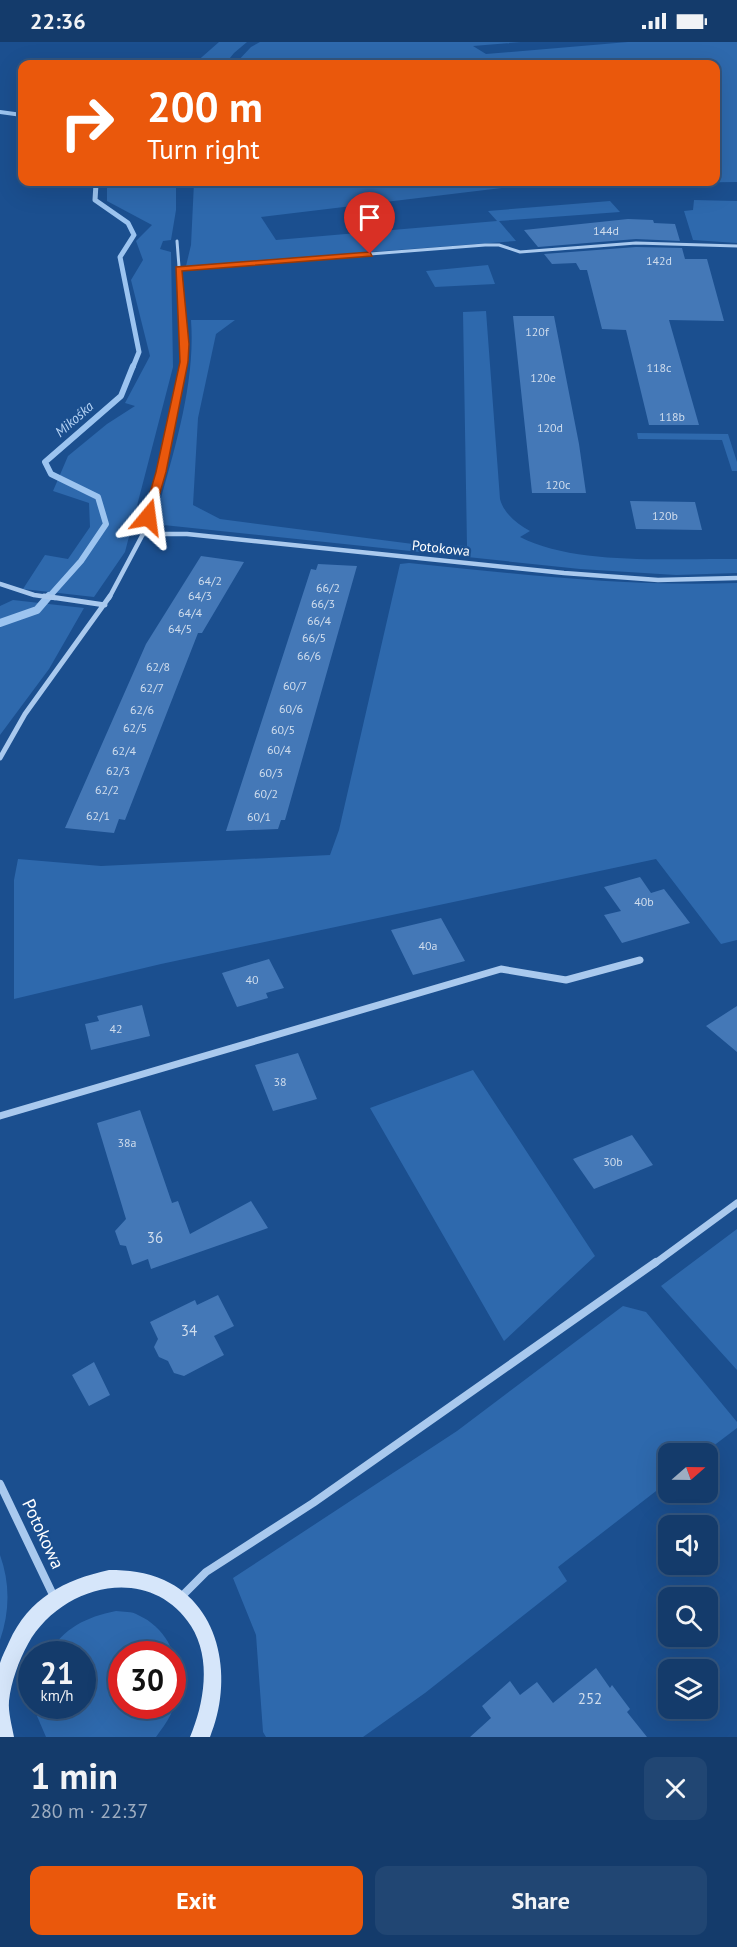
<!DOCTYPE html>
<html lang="en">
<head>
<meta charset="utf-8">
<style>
  :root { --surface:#143b6b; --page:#214673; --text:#f1f3f6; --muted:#9dadc1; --line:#33557e; --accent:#ea580c }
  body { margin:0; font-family:"PT Sans",sans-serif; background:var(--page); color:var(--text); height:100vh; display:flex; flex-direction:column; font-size:22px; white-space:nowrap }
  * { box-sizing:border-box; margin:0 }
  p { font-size:20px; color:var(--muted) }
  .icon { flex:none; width:33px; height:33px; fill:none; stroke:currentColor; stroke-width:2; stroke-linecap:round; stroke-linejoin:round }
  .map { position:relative; height:1695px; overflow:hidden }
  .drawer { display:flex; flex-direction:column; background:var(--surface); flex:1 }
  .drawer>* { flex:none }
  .hud { position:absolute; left:18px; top:18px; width:702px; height:126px; border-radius:12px; box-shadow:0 6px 24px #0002,0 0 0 2px var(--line); background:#ea580c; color:#fff; overflow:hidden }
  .needle { width:39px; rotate:70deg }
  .buttons { position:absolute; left:658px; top:1401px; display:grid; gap:12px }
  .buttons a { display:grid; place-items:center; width:60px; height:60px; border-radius:12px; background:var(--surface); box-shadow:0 6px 24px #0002,0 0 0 2px var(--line); font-size:30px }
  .speed { position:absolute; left:18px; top:1599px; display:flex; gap:12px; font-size:30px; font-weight:700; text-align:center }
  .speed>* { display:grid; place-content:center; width:78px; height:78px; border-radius:50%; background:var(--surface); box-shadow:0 6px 24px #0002,0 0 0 2px var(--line); line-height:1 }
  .speed small { font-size:15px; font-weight:400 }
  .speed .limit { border:9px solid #d22; background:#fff; color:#111 }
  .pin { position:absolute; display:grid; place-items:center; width:51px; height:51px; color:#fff; margin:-62px -26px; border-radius:50% 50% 50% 0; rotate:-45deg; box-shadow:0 0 6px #0007 }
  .pin .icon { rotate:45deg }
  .me { position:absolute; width:66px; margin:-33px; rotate:16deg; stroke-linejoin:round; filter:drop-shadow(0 0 4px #0008) }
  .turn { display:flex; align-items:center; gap:21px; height:126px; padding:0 30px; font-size:27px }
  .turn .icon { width:78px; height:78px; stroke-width:2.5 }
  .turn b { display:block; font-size:42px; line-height:51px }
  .round { display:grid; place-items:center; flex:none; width:63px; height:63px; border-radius:12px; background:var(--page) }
  .headline { display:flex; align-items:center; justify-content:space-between; height:102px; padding:0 30px }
  h1 { font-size:36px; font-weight:700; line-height:45px }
  .button { display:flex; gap:12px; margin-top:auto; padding:12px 30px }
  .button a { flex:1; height:69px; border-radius:12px; background:var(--accent); color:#fff; font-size:24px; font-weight:700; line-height:69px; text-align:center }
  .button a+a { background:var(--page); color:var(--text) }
  .status { display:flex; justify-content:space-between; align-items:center; height:42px; padding:0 30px; background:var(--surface); direction:ltr }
  .status svg { height:16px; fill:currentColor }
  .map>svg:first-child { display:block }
  .green { fill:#2e69ad; fill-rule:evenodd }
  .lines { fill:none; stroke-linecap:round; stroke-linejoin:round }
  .stream-far3 { stroke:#9cc4f0; stroke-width:4 }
  .stream-far2 { stroke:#9cc4f0; stroke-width:5 }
  .stream-far1 { stroke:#9cc4f0; stroke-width:6 }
  .stream { stroke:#9cc4f0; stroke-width:8 }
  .building { fill:#4478b7 }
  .street-far4 { stroke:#a9c9ee; stroke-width:3 }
  .street-far3 { stroke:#a9c9ee; stroke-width:4.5 }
  .street-far2 { stroke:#a9c9ee; stroke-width:5 }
  .street-far1 { stroke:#a9c9ee; stroke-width:7 }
  .street { stroke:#a9c9ee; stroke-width:8 }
  .secondary { fill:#d6e6fa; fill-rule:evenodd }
  .route { fill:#ea580c; stroke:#983908; stroke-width:1.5 }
  .labels { text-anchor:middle; stroke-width:4.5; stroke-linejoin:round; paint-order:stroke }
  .number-label { font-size:12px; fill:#d0dded }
  .far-water-label { font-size:14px; font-style:italic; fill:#b5d3f5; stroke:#1b4f8f }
  .far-street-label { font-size:14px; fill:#fff; stroke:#1b4f8f }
  .near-number-label { font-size:15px; fill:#d0dded }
  .near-street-label { font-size:18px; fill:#fff; stroke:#1b4f8f }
</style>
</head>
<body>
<div class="status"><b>22:36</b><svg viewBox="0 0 49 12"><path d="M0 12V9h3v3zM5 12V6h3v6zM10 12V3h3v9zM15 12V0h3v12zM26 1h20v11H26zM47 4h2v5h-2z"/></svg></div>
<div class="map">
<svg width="737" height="1695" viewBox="0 0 737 1695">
  <rect width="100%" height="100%" fill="#1b4f8f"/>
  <path class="green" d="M219,0H247L234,11L225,22H194Z
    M260,0H521L473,4L486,12L628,0H737V140L527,143L261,175L276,198L497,179L488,169L610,159L620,170L499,179L516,199L186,224L191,203L194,140H716V22H235L251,5Z
    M107,140H176V168L171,198L163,199L160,207L171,210L173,325L125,510L94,555L23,547L45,513L68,517L90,485L89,461L53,449L68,414L107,382L135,364L125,361L150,314L131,238L143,218L136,199L152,183L107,159Z
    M694,158L737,159V201L693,198L684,169L693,168Z
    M488,223L495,242L435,245L426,229Z
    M486,269L500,457C504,472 517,482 530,489L520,495C576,524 673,516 737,517V531L676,533L580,527L154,482C171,417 196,346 191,278H235L216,292L198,376L193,463L220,477L413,502L467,504L463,270Z
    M637,391L728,392L737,420V429H732L722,398L638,397Z
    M409,521C519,532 627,545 737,541V898L721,902L656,817L161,922L14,957V838L18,817L101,824L330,813L339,788L400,522Z
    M13,558L84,566L49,627L0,693V564Z
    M473,1028L595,1214L504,1299L370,1066Z
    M737,1187V1328L661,1244Z
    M623,1264L646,1270L737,1380V1386L704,1411L669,1412V1439L558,1525L567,1539L425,1651L363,1695H266L263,1690L256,1593L233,1536L457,1389Z
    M0,1513C10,1541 10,1569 0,1598Z
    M116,1569C123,1570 132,1569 138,1573C176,1590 186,1635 171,1672C167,1680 161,1688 156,1695H46L37,1674V1664H82V1612H48C64,1586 86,1575 116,1569ZM122,1612H172V1664H122Z"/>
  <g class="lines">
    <path class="stream-far3" d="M0,70L22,73
      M96,144V140"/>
    <path class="stream-far2" d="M96,142L95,158L128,181L134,193L120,215L139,310L133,325"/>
    <path class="stream-far1" d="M48,556L81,519L106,482L98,455L51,432L45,420L121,354L133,324"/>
    <path class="stream" d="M0,581L37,568L49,554"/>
  </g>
  <path class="building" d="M628,177L653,178L654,181L675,182L680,199L636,197L538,205L524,188Z
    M636,205L682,206L685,217H707L724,279L669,278L699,383H649L626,288L602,287L587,228H580L576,221L552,222L544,212Z
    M513,274H554L579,402L586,451H532Z
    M630,459L695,460L702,488L636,487Z
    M201,514L244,520L202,591H198L125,778L119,777L114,791L65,786L146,602Z
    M318,522L357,524L285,778H281L278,787L226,789L311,527L316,528Z
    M640,835L651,851L664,847L690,881L622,901L604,873L621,869L604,845Z
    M441,876L465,919L413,933L391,888Z
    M269,917L284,946L266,951L268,956L237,965L222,931Z
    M142,963L150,994L91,1008L85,982L99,979L97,974Z
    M737,964V1010L706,984Z
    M298,1011L317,1057L273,1069L255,1023Z
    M140,1068L172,1161L178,1159L190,1192L251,1159L268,1186L151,1227L148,1217L132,1223L126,1204L120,1203L115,1189L126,1177L97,1081Z
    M632,1093L653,1123L594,1147L573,1117Z
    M218,1253L234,1284L214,1294L224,1313L184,1334L174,1331L168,1319L159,1315L154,1305L158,1297L150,1280L195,1258L197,1263Z
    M94,1320L110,1353L89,1364L72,1333Z
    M596,1626L610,1646L612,1643L630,1667L627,1670L647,1695H470L491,1676L482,1664L510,1639L520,1653L537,1640L553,1661Z"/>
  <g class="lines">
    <path class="street-far4" d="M177,199L185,302L183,325
      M178,227L485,203H499L520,210L636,201L737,204"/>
    <path class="street-far3" d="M143,492H187L564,531L658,538L737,536
      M0,542L34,553L55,556
      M109,556L143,492L161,430L183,324"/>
    <path class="street-far2" d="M44,554L105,563
      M0,716L25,672L110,554"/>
    <path class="street-far1" d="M0,1074L501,927L566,938L640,918
      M654,1222L737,1161"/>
    <path class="street" d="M0,1442L55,1557
      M180,1556L206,1530L313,1461L656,1220"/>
    <path class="secondary" d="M109,1528C128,1528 146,1530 164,1538C223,1565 233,1640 210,1695H190C204,1662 212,1617 191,1584C149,1520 61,1543 28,1602C19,1618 11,1640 9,1659C8,1670 12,1684 14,1695H0C0,1675 0,1639 0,1621C2,1614 6,1607 9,1600C29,1556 64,1538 109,1528Z"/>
  </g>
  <path class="route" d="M370,210L372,214L182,229L189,302L188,320L166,430L153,475L145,477L143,475L156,430L180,320L176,225Z"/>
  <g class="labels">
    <g class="number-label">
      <text x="606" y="193">144d</text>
      <text x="659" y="223">142d</text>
      <text x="537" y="294">120f</text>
      <text x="659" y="330">118c</text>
      <text x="543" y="340">120e</text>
      <text x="672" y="379">118b</text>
      <text x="550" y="390">120d</text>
      <text x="558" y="447">120c</text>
      <text x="665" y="478">120b</text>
      <text x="210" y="543">64/2</text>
      <text x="328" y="550">66/2</text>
      <text x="200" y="558">64/3</text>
      <text x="323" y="566">66/3</text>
      <text x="190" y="575">64/4</text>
      <text x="319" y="583">66/4</text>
      <text x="180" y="591">64/5</text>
      <text x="314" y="600">66/5</text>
      <text x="309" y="618">66/6</text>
      <text x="158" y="629">62/8</text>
      <text x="295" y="648">60/7</text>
      <text x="152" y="650">62/7</text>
      <text x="291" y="671">60/6</text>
      <text x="142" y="672">62/6</text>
      <text x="135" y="690">62/5</text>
      <text x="283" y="692">60/5</text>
      <text x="279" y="712">60/4</text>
      <text x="124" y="713">62/4</text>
      <text x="118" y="733">62/3</text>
      <text x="271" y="735">60/3</text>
      <text x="107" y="752">62/2</text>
      <text x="266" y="756">60/2</text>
      <text x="98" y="778">62/1</text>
      <text x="259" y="779">60/1</text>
      <text x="644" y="864">40b</text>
      <text x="428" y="908">40a</text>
      <text x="252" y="942">40</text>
      <text x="116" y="991">42</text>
      <text x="280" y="1044">38</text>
      <text x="127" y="1105">38a</text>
      <text x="613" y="1124">30b</text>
    </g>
    <g class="far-water-label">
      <text transform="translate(74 377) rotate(-41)" y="5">Mikośka</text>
    </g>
    <g class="far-street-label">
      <text transform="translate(441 506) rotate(6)" y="5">Potokowa</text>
    </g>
    <g class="near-number-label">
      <text x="155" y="1201">36</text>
      <text x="189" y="1294">34</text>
      <text x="590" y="1662">252</text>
    </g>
    <g class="near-street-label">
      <text transform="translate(43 1492) rotate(65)" y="6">Potokowa</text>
    </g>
  </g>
</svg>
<div class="buttons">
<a><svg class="needle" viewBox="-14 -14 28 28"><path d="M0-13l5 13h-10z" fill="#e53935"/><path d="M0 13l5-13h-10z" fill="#9dadc1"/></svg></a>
<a><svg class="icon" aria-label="sound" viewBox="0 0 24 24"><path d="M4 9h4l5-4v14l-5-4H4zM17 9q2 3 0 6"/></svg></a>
<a><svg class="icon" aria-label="search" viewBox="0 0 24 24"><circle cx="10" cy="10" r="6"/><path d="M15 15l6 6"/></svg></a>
<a><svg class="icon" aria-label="layers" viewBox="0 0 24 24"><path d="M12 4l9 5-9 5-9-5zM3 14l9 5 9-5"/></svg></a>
</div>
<div class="speed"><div>21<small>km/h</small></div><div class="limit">30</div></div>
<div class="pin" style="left:370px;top:212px;background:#d93025"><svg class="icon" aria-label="arrive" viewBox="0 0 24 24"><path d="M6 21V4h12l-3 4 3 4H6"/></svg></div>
<svg class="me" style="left:148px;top:475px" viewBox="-20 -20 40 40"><path d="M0-17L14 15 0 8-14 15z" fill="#ea580c" stroke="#fff" stroke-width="4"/></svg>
<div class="hud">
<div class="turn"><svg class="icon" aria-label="right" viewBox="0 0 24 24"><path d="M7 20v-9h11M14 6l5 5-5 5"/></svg><div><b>200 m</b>Turn right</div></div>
</div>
</div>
<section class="drawer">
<div class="headline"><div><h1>1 min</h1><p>280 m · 22:37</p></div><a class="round"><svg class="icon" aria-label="close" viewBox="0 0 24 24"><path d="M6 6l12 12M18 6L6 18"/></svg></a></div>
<div class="button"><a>Exit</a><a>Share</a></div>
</section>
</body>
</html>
